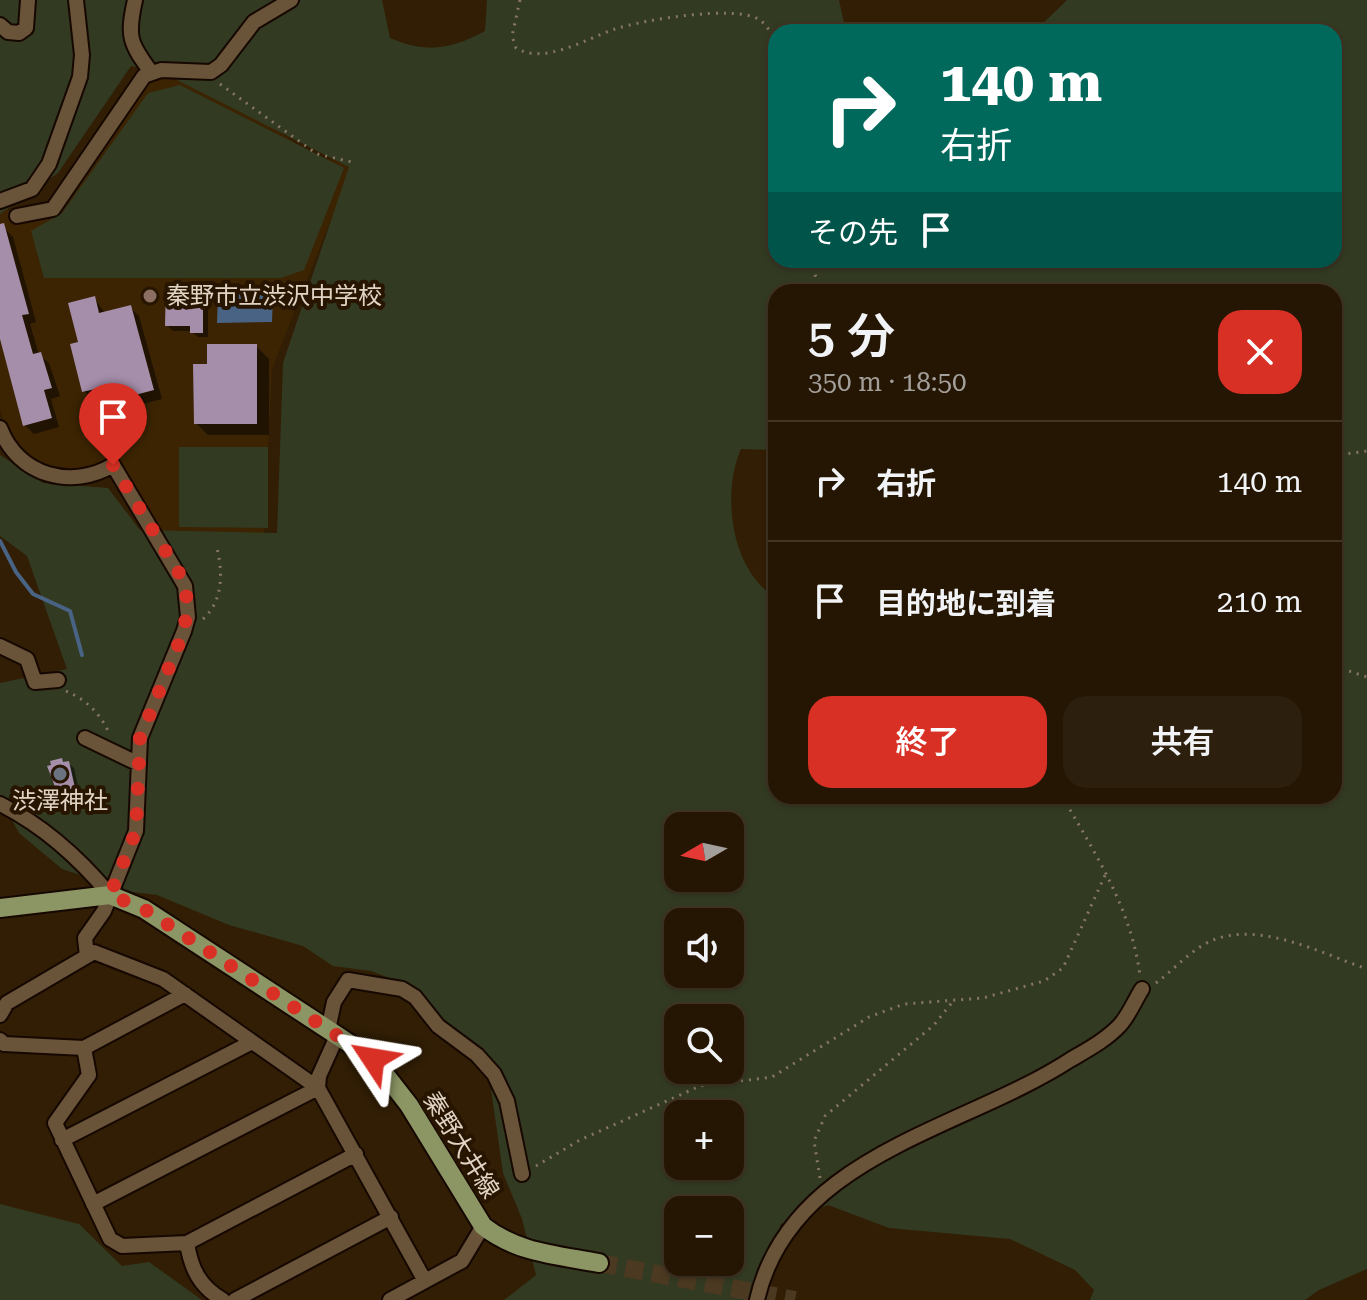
<!DOCTYPE html>
<html lang="ja">
<head>
<meta charset="utf-8">
<style>
  :root { --surface:#251603; --page:#2d1f0d; --text:#f1f3f6; --muted:#a39f9a; --line:#423525; --accent:#d93025 }
  body { margin:0; font-family:"Roboto Serif","Noto Sans JP",serif; background:var(--page); color:var(--text); height:100vh; display:flex; flex-direction:column; font-size:30px; white-space:nowrap }
  * { box-sizing:border-box; margin:0 }
  p { font-size:26px; color:var(--muted) }
  .icon { flex:none; width:44px; height:44px; fill:none; stroke:currentColor; stroke-width:2; stroke-linecap:round; stroke-linejoin:round }
  .map { position:relative; flex:1; overflow:hidden }
  .panel { position:absolute; left:768px; top:284px; width:574px; height:520px; display:flex; flex-direction:column; background:var(--surface); border-radius:24px; box-shadow:0 2px 6px #0004,0 0 0 2px var(--line) }
  .panel>* { flex:none }
  .top-card { position:absolute; left:768px; top:24px; width:574px; height:244px; border-radius:24px; box-shadow:0 2px 6px #0004,0 0 0 2px var(--line); background:#00695c; color:#fff; overflow:hidden }
  .needle { width:52px; rotate:261deg }
  .buttons { position:absolute; left:664px; top:812px; display:grid; gap:16px }
  .buttons a { display:grid; place-items:center; width:80px; height:80px; border-radius:16px; background:var(--surface); box-shadow:0 2px 6px #0004,0 0 0 2px var(--line); font-size:40px }
  .pin { position:absolute; display:grid; place-items:center; width:68px; height:68px; color:#fff; margin:-82px -34px; border-radius:50% 50% 50% 0; rotate:-45deg; box-shadow:0 0 8px #0007 }
  .pin .icon { rotate:45deg }
  .me { position:absolute; width:88px; margin:-44px; rotate:303deg; stroke-linejoin:round; filter:drop-shadow(0 0 6px #0008) }
  .turn { display:flex; align-items:center; gap:28px; height:168px; padding:0 40px; font-size:36px }
  .turn .icon { width:104px; height:104px; stroke-width:2.5 }
  .turn b { display:block; font-size:56px; line-height:68px }
  .then { display:flex; align-items:center; height:76px; padding:0 40px; background:#0003; gap:16px; font-size:30px }
  .round { display:grid; place-items:center; flex:none; width:84px; height:84px; border-radius:24px; background:var(--page) }
  .overview { display:flex; align-items:center; justify-content:space-between; height:136px; padding:0 40px }
  h1 { font-size:48px; font-weight:600; line-height:60px }
  .button { display:flex; gap:16px; margin-top:auto; padding:16px 40px }
  .button a { flex:1; height:92px; border-radius:24px; background:var(--accent); color:#fff; font-size:32px; font-weight:600; line-height:92px; text-align:center }
  .button a+a { background:var(--page); color:var(--text) }
  ul { padding:0; list-style:none }
  li { display:flex; align-items:center; gap:24px; height:120px; padding:0 40px; border-top:2px solid var(--line) }
  li div { flex:1 }
  li b { display:block; font-size:30px }
  li em { font-style:normal }
  .map>svg:first-child { display:block }
  .built { fill:#3c2402 }
  .green { fill:#333a22; fill-rule:evenodd }
  .water { fill:#496384 }
  .shadow { fill:#0007 }
  .lines { fill:none; stroke-linecap:round; stroke-linejoin:round }
  .stream { stroke:#496384; stroke-width:4 }
  .building { fill:#a58eaa }
  .major-tunnel { stroke:#4b3921; stroke-width:18; stroke-dasharray:18 9; stroke-linecap:butt }
  .minor-casing { stroke:#160800; stroke-width:18 }
  .major-casing { stroke:#160800; stroke-width:22 }
  .path { stroke:#877762; stroke-width:3; stroke-dasharray:2 6; stroke-linecap:butt }
  .minor { stroke:#695339; stroke-width:14 }
  .major { stroke:#8c9664; stroke-width:18 }
  .route { stroke:#d93025; stroke-width:14; stroke-dasharray:0 25.2 }
  .education-dot { fill:#8d6e63; stroke:#271500; stroke-width:3 }
  .worship-dot { fill:#6b7280; stroke:#271500; stroke-width:3 }
  .labels { text-anchor:middle; stroke-width:8; stroke-linejoin:round; paint-order:stroke }
  .poi-label { font-size:24px; fill:#e1d4c5; stroke:#271500; text-anchor:start }
  .street-label { font-size:24px; fill:#e1d4c5; stroke:#271500 }
</style>
</head>
<body>
<div class="map">
<svg width="1367" height="1300" viewBox="0 0 1367 1300">
  <rect width="100%" height="100%" fill="#311e04"/>
  <path class="built" d="M168,73L223,91L315,157L353,163L272,369L264,534L161,531L114,453L91,472L65,474L20,450L5,427L0,409V205L8,209L12,222L47,216L150,77Z"/>
  <path class="green" d="M0,0H382L390,38C427,54 451,49 485,31L487,0H839L846,32H776V260H1334V32H1034L1067,0H1367V1269L1319,1290L1305,1300H1090L1094,1290L1075,1270L1010,1239L889,1228L828,1205L781,1224L755,1300H504L536,1275L522,1219L503,1173L490,1082L418,989L371,971L333,966L303,946L229,925L157,895L133,892L62,869L19,833L0,797V683L67,669L27,556L0,536V455L43,483L108,488L140,530L277,533L283,363L349,167L163,73L131,66L58,173L0,214ZM776,292H1334V796H776V598C731,570 721,495 741,449L776,450ZM678,826H730V878H678ZM678,922H730V974H678ZM678,1018H730V1070H678ZM678,1114H730V1166H678ZM678,1210H730V1262H678Z
    M180,85L344,168L304,270L281,278H44L31,231L62,213L148,93Z
    M179,447H268V528L179,527Z
    M0,1204L79,1224L122,1266L149,1262L202,1300H0Z"/>
  <path class="water" d="M218,294H273L272,322L217,323Z"/>
  <path class="shadow" d="M4,228L13,237L36,322L30,324L39,355L49,363L60,396L51,399L59,427L34,434L25,425L0,331V229Z
    M184,285L190,296H202L208,302V337H198L191,331H173L167,325Z
    M94,298L105,313L130,307L139,316L162,399L131,407L120,394L93,400L84,391L81,343Z
    M256,346L269,359V435H208L196,423L209,366Z
    M68,763L74,768L78,786L60,792L52,781L49,767Z
    M79,789L80,793L64,796L61,793Z"/>
  <g class="lines">
    <path class="stream" d="M0,541L16,572L33,594L70,611L82,655"/>
  </g>
  <path class="building" d="M4,223L29,314L22,315L33,354L41,352L52,388L44,390L52,418L23,426L0,339V224Z
    M166,283H185V294H203V333H190V326H165Z
    M95,296L99,313L131,305L154,390L120,399L114,385L82,392L70,344L78,342L68,303Z
    M207,344H257V424H194L193,364H207Z
    M62,758L63,762L69,761L75,788L57,792L47,766L51,765L50,761Z"/>
  <g class="lines">
    <path class="major-tunnel" d="M599,1263L795,1300"/>
    <defs>
      <path id="minor" d="M135,0C127,36 129,43 152,73
        M0,25L8,32L19,33L26,28L28,0
        M0,201L32,189L49,164L80,77L82,55L76,0
        M17,216L53,209L144,76L161,70L211,72L221,65L254,22L291,0
        M0,428C18,476 72,490 113,465L185,586L188,617L184,631L140,738L136,831L104,911L85,938L87,956
        M0,646L27,659L35,682L58,680
        M85,738L139,764
        M0,804C42,825 80,859 110,895
        M0,1015L7,1003L94,952L163,979L318,1088L93,1204
        M328,1030L334,1002L348,980L402,989L415,997L438,1026L477,1055L494,1074L507,1101L522,1174
        M337,1036L319,1076L318,1088L425,1281
        M0,1040L4,1044L84,1048L185,994
        M84,1048L89,1075L55,1123L110,1239L122,1246L187,1243L356,1154
        M62,1140L252,1042
        M187,1243C191,1269 200,1287 223,1300
        M235,1300L391,1217
        M390,1300L462,1261L483,1226
        M757,1300C790,1155 964,1129 1070,1060C1087,1050 1106,1040 1120,1025C1129,1015 1135,1000 1142,989"/>
      <path id="major" d="M0,908L110,895L144,909L373,1059L409,1105L483,1226C517,1253 557,1255 599,1263"/>
    </defs>
    <use href="#minor" class="minor-casing"/>
    <use href="#major" class="major-casing"/>
    <path class="path" d="M520,0L512,36L516,48C544,65 586,39 615,29C642,20 737,4 760,20C768,26 773,36 776,46
      M220,84L317,154L352,162
      M809,260L822,292
      M1334,460L1345,454L1367,451
      M203,619C223,601 223,573 217,548
      M1334,666L1367,677
      M66,691C88,701 100,713 110,735
      M1062,796C1095,853 1132,910 1140,976
      M1156,983C1172,971 1187,954 1205,944C1253,917 1320,953 1367,969
      M536,1166L580,1140L700,1086L772,1077L869,1017L904,1004L983,998L1044,981L1063,968L1106,873
      M820,1178L814,1141L825,1116L934,1025L954,1000"/>
    <use href="#minor" class="minor"/>
    <use href="#major" class="major"/>
  </g>
  <g class="lines">
    <path class="route" d="M113,465L179,573L188,602L184,631L140,738L136,831L110,895L144,909L373,1059"/>
  </g>
  <circle class="education-dot" cx="150" cy="296" r="8"/>
  <circle class="worship-dot" cx="60" cy="774" r="8"/>
  <g class="labels">
    <g class="poi-label">
      <text x="166" y="304">秦野市立渋沢中学校</text>
      <text x="60" y="809" text-anchor="middle">渋澤神社</text>
    </g>
    <g class="street-label">
      <text transform="translate(461 1145) rotate(58)" y="8">秦野大井線</text>
    </g>
  </g>
</svg>
<div class="buttons">
<a><svg class="needle" viewBox="-14 -14 28 28"><path d="M0-13l5 13h-10z" fill="#e53935"/><path d="M0 13l5-13h-10z" fill="#a39f9a"/></svg></a>
<a><svg class="icon" aria-label="sound" viewBox="0 0 24 24"><path d="M4 9h4l5-4v14l-5-4H4zM17 9q2 3 0 6"/></svg></a>
<a><svg class="icon" aria-label="search" viewBox="0 0 24 24"><circle cx="10" cy="10" r="6"/><path d="M15 15l6 6"/></svg></a>
<a>+</a>
<a>−</a>
</div>
<div class="pin" style="left:113px;top:465px;background:#d93025"><svg class="icon" aria-label="arrive" viewBox="0 0 24 24"><path d="M6 21V4h12l-3 4 3 4H6"/></svg></div>
<svg class="me" style="left:373px;top:1059px" viewBox="-20 -20 40 40"><path d="M0-17L14 15 0 8-14 15z" fill="#d93025" stroke="#fff" stroke-width="4"/></svg>
<div class="top-card">
<div class="turn"><svg class="icon" aria-label="right" viewBox="0 0 24 24"><path d="M7 20v-9h11M14 6l5 5-5 5"/></svg><div><b>140 m</b>右折</div></div>
<div class="then">その先<svg class="icon" aria-label="arrive" viewBox="0 0 24 24"><path d="M6 21V4h12l-3 4 3 4H6"/></svg></div>
</div>
<section class="panel">
<div class="overview"><div><h1>5 分</h1><p>350 m · 18:50</p></div><a class="round" style="background:#d93025;color:#fff"><svg class="icon" aria-label="close" viewBox="0 0 24 24"><path d="M6 6l12 12M18 6L6 18"/></svg></a></div>
<ul>
<li><svg class="icon" aria-label="right" viewBox="0 0 24 24"><path d="M7 20v-9h11M14 6l5 5-5 5"/></svg><div><b>右折</b></div><em>140 m</em></li>
<li><svg class="icon" aria-label="arrive" viewBox="0 0 24 24"><path d="M6 21V4h12l-3 4 3 4H6"/></svg><div><b>目的地に到着</b></div><em>210 m</em></li>
</ul>
<div class="button"><a>終了</a><a>共有</a></div>
</section>
</div>
</body>
</html>
